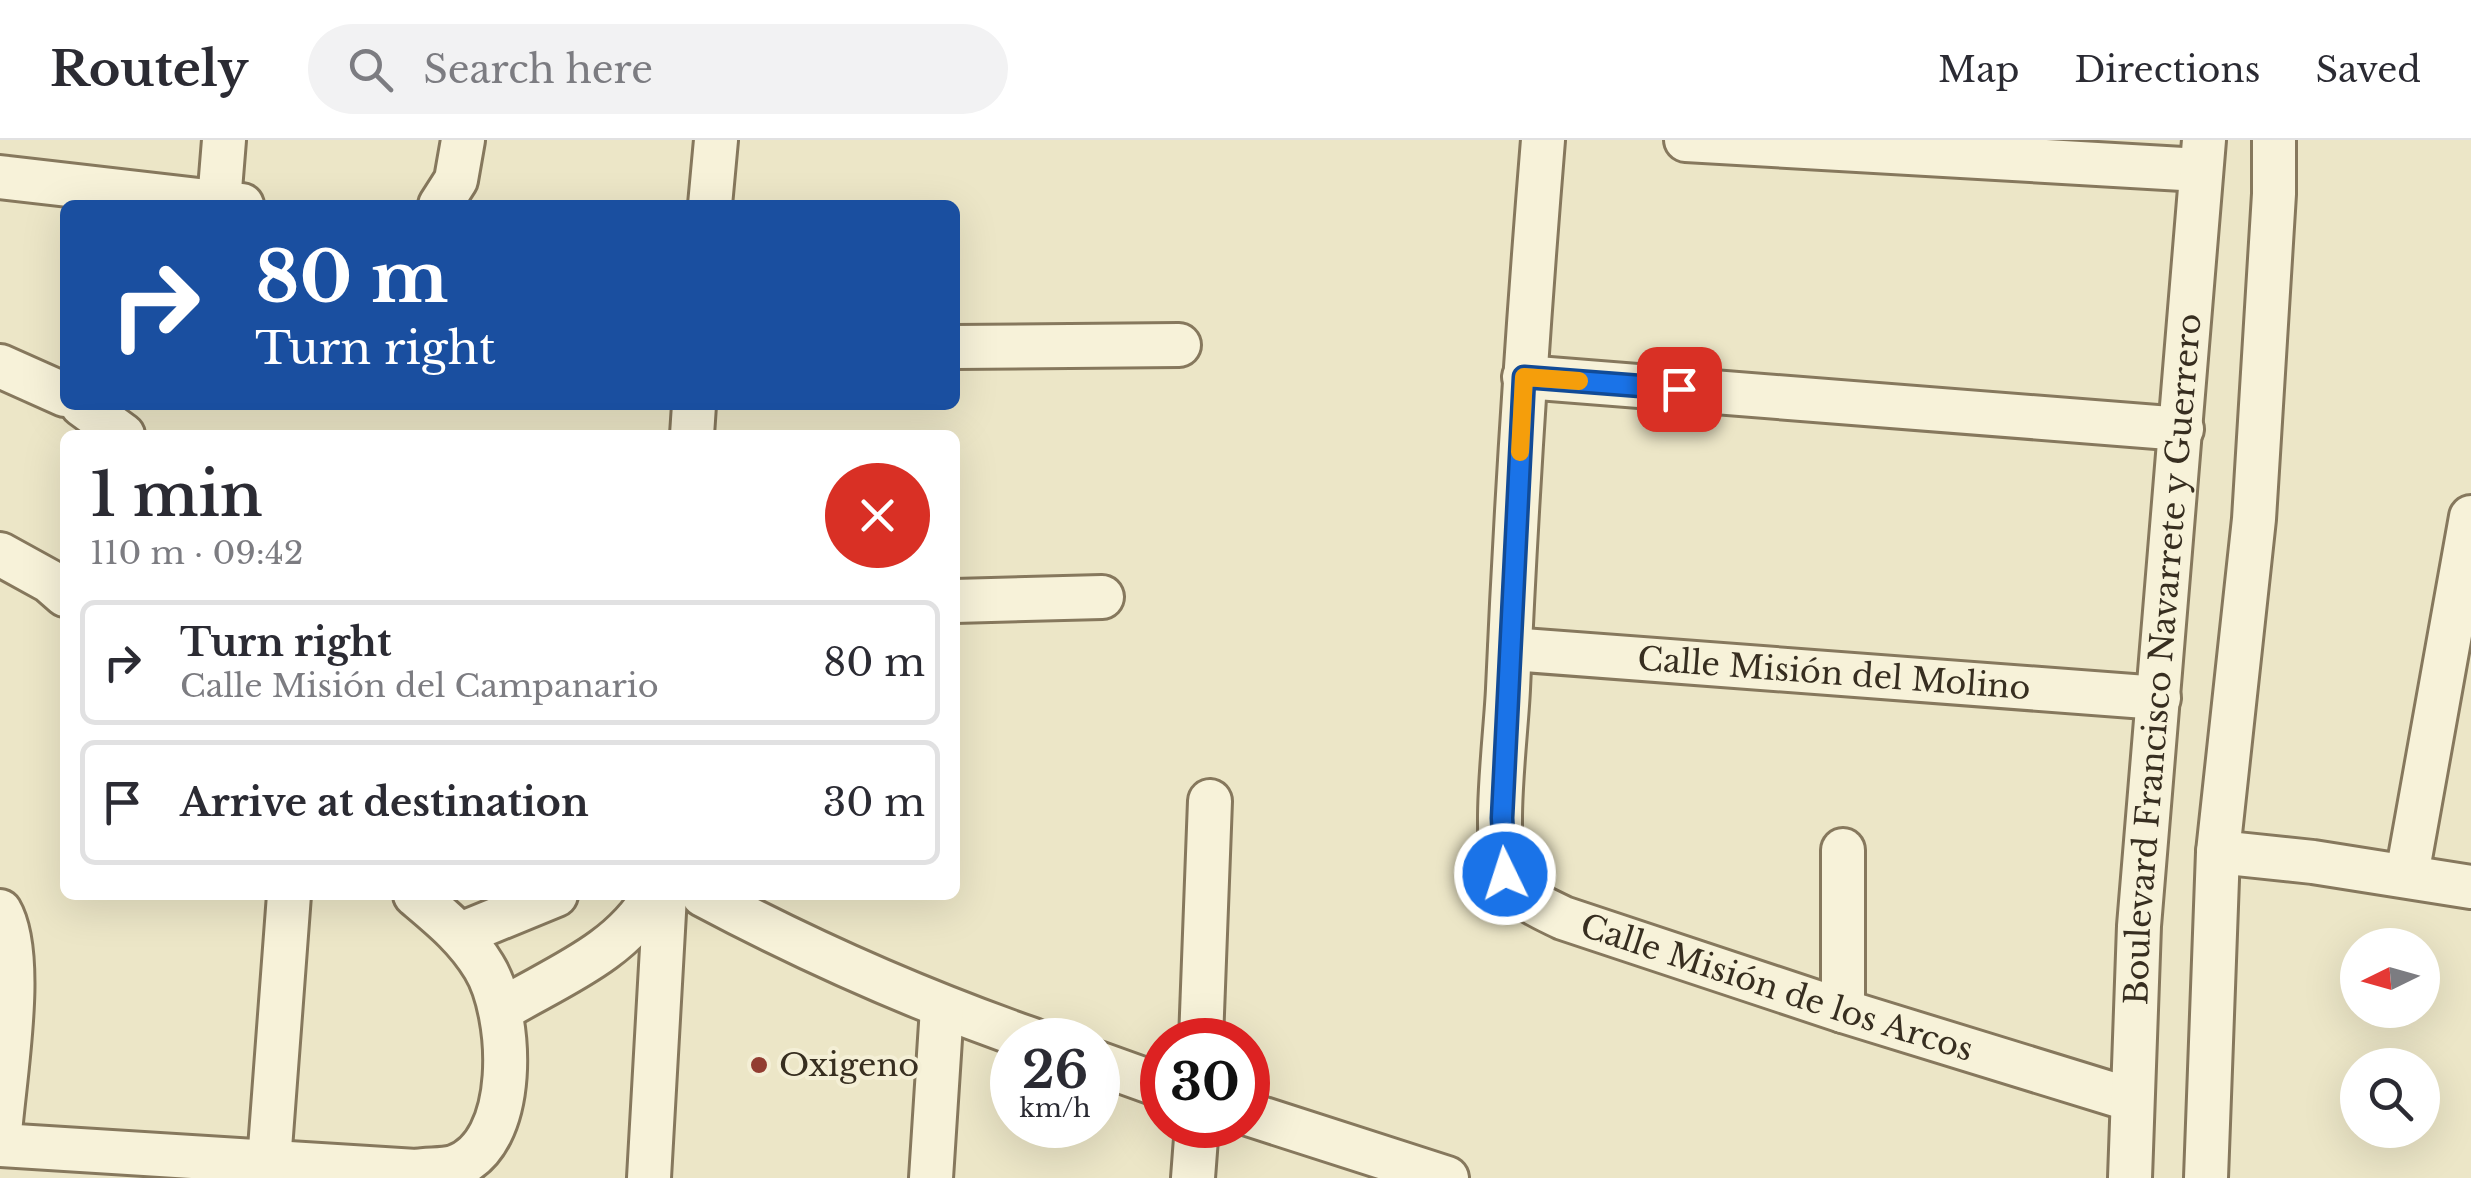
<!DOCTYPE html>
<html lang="en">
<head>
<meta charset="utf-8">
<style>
  :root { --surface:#fff; --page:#f2f2f3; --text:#2b2b33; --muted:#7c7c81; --line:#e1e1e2 }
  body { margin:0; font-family:"Libre Baskerville",serif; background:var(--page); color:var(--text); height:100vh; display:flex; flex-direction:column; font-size:38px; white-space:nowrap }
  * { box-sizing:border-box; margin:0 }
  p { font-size:32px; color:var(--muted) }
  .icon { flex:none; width:55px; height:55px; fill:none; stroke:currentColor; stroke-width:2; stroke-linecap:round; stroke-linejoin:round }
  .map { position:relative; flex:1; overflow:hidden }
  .side { position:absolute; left:60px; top:290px; width:900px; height:470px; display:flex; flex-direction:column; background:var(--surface); border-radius:15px; box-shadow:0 10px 40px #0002 }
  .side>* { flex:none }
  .banner { position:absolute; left:60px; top:60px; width:900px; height:210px; border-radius:15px; box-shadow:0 10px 40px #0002; background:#1a4fa0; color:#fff; overflow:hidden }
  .needle { width:65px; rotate:265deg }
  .buttons { position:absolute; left:2340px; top:788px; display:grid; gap:20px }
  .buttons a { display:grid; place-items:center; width:100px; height:100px; border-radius:50%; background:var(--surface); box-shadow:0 10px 40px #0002; font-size:50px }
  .speed { position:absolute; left:990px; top:878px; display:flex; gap:20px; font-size:50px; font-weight:700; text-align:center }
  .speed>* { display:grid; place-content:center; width:130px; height:130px; border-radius:50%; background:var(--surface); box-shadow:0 10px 40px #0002; line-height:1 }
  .speed small { font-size:25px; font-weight:400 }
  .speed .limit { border:15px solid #d22; background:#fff; color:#111 }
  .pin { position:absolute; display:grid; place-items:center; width:85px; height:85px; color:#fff; margin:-42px; border-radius:20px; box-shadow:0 5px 15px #0006 }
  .me { position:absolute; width:110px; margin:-55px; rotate:356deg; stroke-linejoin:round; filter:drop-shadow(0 0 8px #0008) }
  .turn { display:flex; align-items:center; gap:35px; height:210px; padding:0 30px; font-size:45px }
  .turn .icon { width:130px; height:130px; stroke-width:2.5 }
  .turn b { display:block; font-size:70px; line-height:85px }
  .round { display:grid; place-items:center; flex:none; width:105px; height:105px; border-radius:52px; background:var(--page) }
  .summary { display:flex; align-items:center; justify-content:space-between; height:170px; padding:0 30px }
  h1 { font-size:60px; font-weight:600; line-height:75px }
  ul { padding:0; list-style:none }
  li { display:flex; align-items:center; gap:30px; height:125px; margin:0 20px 15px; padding:0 10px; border:5px solid var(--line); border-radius:15px }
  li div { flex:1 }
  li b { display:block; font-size:38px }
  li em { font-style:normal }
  header { display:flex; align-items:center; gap:60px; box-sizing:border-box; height:140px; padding:0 50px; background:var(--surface); border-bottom:2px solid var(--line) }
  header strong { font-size:48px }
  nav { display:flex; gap:55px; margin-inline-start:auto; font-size:35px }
  .search { width:700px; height:90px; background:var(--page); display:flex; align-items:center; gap:25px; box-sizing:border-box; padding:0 35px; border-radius:55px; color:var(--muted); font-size:38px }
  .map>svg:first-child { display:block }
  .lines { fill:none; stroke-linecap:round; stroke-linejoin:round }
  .minor-casing { stroke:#86785d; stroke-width:48 }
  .minor { stroke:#f7f2d9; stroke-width:42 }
  .route-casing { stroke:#114b97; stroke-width:25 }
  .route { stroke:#1a73e8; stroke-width:18 }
  .slow { stroke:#f59e0b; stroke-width:18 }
  .poi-dot { fill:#923d31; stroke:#f4efd6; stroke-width:4 }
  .labels { text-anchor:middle; stroke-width:8; stroke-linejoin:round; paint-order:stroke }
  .street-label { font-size:32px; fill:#372e20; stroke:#f4efd6 }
  .poi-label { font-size:32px; fill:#372e20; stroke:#f4efd6; text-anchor:start }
</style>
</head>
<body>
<header>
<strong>Routely</strong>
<div class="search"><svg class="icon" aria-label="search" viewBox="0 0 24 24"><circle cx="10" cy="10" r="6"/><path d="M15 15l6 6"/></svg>Search here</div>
<nav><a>Map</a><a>Directions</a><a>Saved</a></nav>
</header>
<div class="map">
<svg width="2471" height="1038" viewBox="0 0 2471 1038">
  <rect width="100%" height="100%" fill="#ece6c7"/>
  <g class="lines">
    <defs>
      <g id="minor">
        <path id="s1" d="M1543,0C1528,183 1516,366 1508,549C1506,595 1493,691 1505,732C1512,756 1543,768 1563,778L1843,871L2132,960"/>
        <path d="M1686,0L2200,30"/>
        <path d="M0,37L242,65"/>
        <path d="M219,62L224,0"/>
        <path d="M440,65L456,40L463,0"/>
        <path d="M710,65L716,0"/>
        <path d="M955,207L1179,205"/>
        <path d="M0,226L65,255"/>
        <path d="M1524,237L2182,289"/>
        <path d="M82,265L123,295"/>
        <path d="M692,295L694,265"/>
        <path d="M0,414L49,441L65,455"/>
        <path d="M955,461L1102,457"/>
        <path id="s2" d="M1510,509L2159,558"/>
        <path d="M1843,710V871"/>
        <path d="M2218,712L2313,722L2471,747"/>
        <path d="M2407,735L2471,377"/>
        <path d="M703,755C810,812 919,860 1033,900"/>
        <path d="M0,771C26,815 4,939 0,993"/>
        <path d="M461,794L556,755"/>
        <path d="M501,870C556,837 621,813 654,755"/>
        <path d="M1201,900L1210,661"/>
        <path d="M1098,923L1162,946"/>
        <path d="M1248,974L1447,1038"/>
        <path d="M0,1005L416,1031C428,1029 443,1030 454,1027C520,1005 513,874 484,827C466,797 441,777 415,755"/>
        <path d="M269,1022L289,755"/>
        <path d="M649,1038L665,755"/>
        <path d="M931,1038L942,868"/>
        <path d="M1193,1038L1197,985"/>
        <path id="s3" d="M2130,1038L2139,786L2204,0"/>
        <path d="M2206,1038L2218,712L2254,379L2274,54V0"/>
      </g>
    </defs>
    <use href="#minor" class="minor-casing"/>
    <use href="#minor" class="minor"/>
  </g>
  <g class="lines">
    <defs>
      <path id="route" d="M1505,734L1502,678L1524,237L1679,249"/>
    </defs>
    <use href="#route" class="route-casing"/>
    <use href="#route" class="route"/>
    <path class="slow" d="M1520,312L1524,237L1579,241"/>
  </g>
  <circle class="poi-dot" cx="759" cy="925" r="10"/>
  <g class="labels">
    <g class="street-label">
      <text dy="11" stroke="none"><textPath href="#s3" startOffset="520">Boulevard Francisco Navarrete y Guerrero</textPath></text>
      <text dy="11" stroke="none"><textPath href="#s2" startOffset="325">Calle Misión del Molino</textPath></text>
      <text dy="11" stroke="none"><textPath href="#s1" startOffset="1035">Calle Misión de los Arcos</textPath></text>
    </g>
    <g class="poi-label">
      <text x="779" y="936">Oxigeno</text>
    </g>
  </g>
</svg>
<div class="buttons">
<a><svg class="needle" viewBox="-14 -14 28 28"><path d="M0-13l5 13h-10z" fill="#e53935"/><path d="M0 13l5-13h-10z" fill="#7c7c81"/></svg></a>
<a><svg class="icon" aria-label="search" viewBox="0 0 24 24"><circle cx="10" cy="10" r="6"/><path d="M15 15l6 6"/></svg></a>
</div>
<div class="speed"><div>26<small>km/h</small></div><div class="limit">30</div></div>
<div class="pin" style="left:1679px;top:249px;background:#d93025"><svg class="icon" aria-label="arrive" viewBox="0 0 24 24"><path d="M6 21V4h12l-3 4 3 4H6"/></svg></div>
<svg class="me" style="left:1505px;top:734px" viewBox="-20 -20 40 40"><circle r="17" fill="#1a73e8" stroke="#fff" stroke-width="3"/><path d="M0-11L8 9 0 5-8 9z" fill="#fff"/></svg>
<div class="banner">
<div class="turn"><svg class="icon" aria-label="right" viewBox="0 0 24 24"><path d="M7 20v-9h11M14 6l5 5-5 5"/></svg><div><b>80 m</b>Turn right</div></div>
</div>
<section class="side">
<div class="summary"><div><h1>1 min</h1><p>110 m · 09:42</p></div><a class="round" style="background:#d93025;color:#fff"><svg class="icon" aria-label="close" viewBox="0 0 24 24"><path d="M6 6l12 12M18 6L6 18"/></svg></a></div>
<ul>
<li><svg class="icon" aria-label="right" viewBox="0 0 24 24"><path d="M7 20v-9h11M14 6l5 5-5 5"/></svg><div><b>Turn right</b><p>Calle Misión del Campanario</p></div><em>80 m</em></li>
<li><svg class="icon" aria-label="arrive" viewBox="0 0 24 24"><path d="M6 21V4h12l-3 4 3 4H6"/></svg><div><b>Arrive at destination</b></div><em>30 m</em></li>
</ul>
</section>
</div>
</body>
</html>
